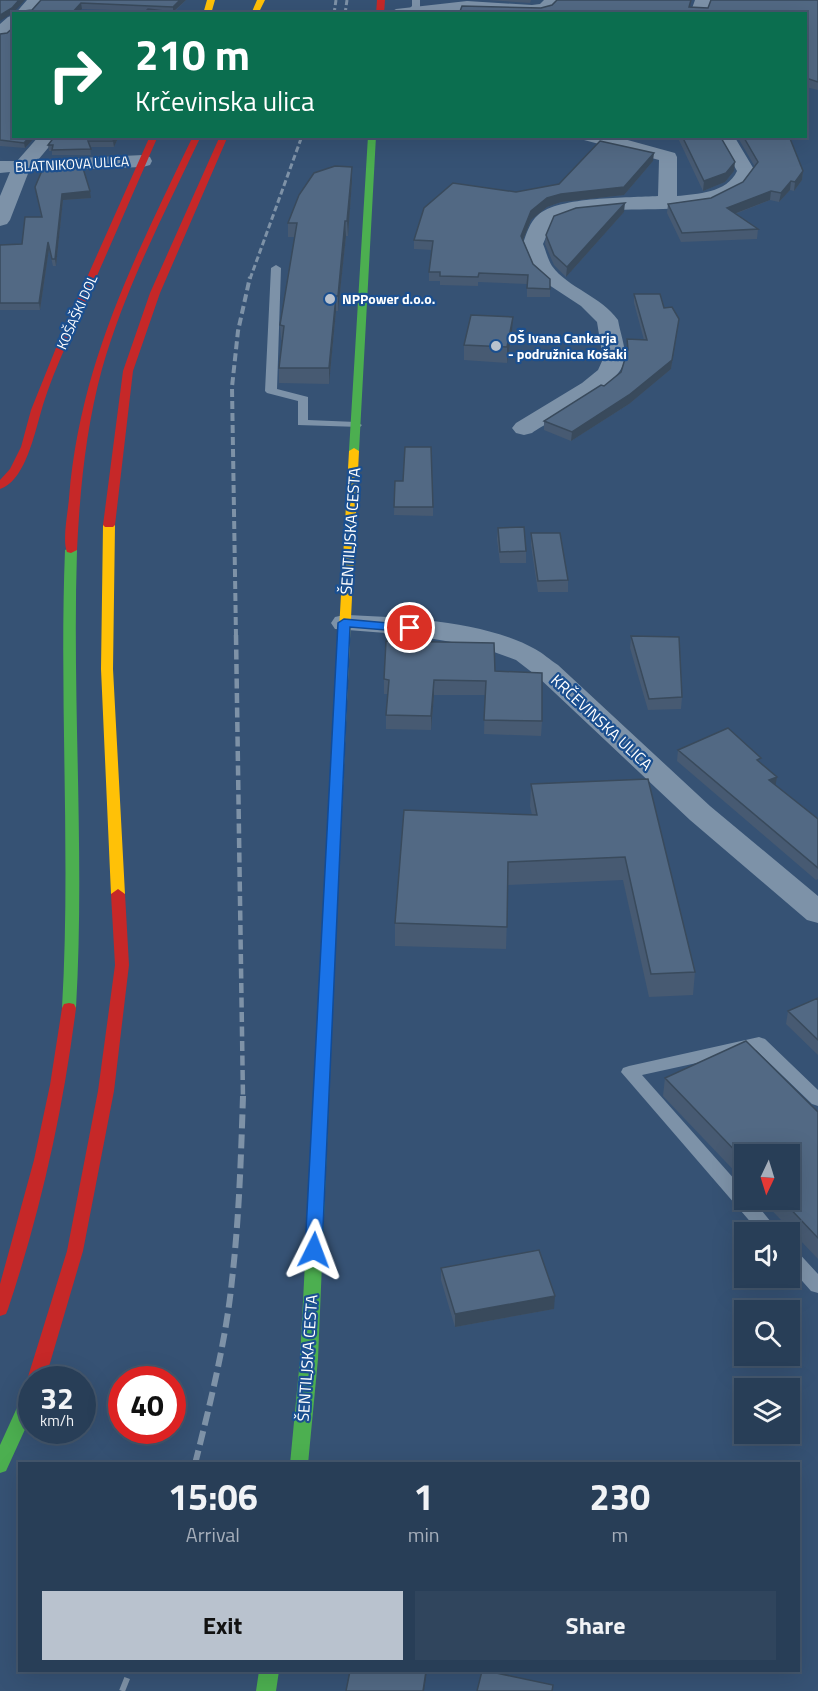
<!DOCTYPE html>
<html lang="en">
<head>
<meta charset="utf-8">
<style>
  :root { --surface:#283e57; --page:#30455d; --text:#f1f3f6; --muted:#a5aeba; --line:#44576d; --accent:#b9c2ce }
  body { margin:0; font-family:"Titillium Web",sans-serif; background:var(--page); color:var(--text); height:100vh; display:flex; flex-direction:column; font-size:22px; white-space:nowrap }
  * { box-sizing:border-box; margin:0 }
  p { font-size:20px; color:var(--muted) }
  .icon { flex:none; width:33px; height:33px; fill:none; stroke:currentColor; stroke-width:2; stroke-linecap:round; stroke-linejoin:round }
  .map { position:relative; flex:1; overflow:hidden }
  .details { position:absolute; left:18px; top:1462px; width:782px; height:210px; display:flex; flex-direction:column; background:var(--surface); border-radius:0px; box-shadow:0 6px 24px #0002,0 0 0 2px var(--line) }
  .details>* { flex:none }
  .top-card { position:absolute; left:12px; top:12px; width:795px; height:126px; border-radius:0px; box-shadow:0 6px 24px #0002,0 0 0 2px var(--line); background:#0b6e4f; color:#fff; overflow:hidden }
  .needle { width:39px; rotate:184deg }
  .controls { position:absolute; left:734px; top:1144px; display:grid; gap:12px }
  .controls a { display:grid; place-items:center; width:66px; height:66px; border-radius:0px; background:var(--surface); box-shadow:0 6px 24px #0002,0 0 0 2px var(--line); font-size:30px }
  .speed { position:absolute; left:18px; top:1366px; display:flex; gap:12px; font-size:30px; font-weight:700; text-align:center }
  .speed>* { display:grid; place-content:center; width:78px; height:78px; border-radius:50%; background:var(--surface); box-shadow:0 6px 24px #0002,0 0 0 2px var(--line); line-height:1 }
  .speed small { font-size:15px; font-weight:400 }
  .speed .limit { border:9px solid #d22; background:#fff; color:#111 }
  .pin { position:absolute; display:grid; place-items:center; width:51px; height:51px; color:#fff; margin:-26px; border:3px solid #fff; border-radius:50%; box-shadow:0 2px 6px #0007 }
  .me { position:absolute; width:66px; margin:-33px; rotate:3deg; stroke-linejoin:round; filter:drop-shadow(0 0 4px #0008) }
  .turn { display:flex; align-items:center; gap:21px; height:126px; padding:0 24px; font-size:27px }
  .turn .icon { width:78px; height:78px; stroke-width:2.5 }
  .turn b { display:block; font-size:42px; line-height:51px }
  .eta { display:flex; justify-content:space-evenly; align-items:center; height:102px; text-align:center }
  .eta b { font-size:36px; font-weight:700; line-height:42px }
  .cta { display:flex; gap:12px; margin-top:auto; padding:12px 24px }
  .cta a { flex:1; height:69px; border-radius:0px; background:var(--accent); color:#111; font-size:24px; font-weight:700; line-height:69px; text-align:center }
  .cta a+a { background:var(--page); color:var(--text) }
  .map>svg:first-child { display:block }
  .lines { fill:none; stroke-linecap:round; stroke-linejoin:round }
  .lane { fill:#7d92a8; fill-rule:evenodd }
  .street { fill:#7d92a8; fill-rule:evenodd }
  .fast { fill:#4caf50; fill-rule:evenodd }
  .slow { fill:#ffc107; fill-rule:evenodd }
  .jam { fill:#c62828; fill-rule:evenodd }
  .rail-far3 { stroke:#7e92a7; stroke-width:3; stroke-dasharray:6 3; stroke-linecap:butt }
  .rail-far2 { stroke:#7e92a7; stroke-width:4; stroke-dasharray:8 4; stroke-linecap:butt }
  .rail-far1 { stroke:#7e92a7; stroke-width:4.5; stroke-dasharray:10 4.5; stroke-linecap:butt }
  .rail { stroke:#7e92a7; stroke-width:6; stroke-dasharray:14 6; stroke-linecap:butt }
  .wall { fill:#475a72 }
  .shaded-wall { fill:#394a5c }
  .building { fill:#526984; stroke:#394a5c; stroke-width:1.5 }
  .route { fill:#1a73e8; stroke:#114b97; stroke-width:1.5 }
  .poi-dot { fill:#b9c2ce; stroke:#1b4f8f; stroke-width:2 }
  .labels { text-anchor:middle; stroke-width:4.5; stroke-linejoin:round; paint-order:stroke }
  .far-street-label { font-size:14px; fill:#fff; stroke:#1b4f8f }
  .far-poi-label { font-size:14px; font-weight:bold; fill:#fff; stroke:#1b4f8f; text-anchor:start }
  .street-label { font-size:16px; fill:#fff; stroke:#1b4f8f }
</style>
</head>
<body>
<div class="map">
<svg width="818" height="1691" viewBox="0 0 818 1691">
  <rect width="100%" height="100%" fill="#365274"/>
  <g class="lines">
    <path class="lane" d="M412,0H420V7L412,14H404L412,6Z
      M276,265L281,268L277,389L308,397V420L356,422L362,425L360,427L298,425V401L267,393L265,391L271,268Z
      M759,1037L765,1039L818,1090V1106L812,1104L756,1050L642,1075L744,1190V1200H753L780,1233H760L621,1072L623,1068L629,1066Z
      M789,1247L795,1249L818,1274V1293L811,1291L789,1266Z"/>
    <path class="street" d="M27,0H44L31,14L14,15Z
      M544,0H562L551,11L541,14L467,11L450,14H388L396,9L467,1L532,5L540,4Z
      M695,0H711L706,14H690Z
      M14,15V29L6,37L0,38V24L8,17Z
      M39,136H58L38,160L143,155L150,157L152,161L150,165L143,167L29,171L10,220L7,224L0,226V196L10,172L0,173V161H17Z
      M581,136H613L675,153L677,157V196C697,194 727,193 737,171L724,148L714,136H734L755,171C728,234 604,192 552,223L543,244C546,251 548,260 552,266C568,288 601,296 618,320C620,332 625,345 625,357C624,386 554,418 532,433L524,435L516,433L512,428L516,423L582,383L598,370L603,359L597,322L581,306L549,285L535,272L523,244C526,234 530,222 538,215C559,196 629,198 658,196L659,160L584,140Z
      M344,615C400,617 486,621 535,649C543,653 550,660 558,665L710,806L818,896V923L807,920L690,820L538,677L516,660L480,647L411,635L335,629L331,623L335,617Z"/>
    <path class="fast" d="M368,136H376L359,451L354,454L349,451Z
      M71,547L77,550C72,703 85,855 76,1008L74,1012H64L62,1008C71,855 59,703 65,550Z
      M328,948L335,953L318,1359L308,1464H290L300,1359L321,953Z
      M32,1386V1414L6,1471L0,1473V1445L26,1388Z
      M259,1671H279L276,1691H256Z"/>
    <path class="slow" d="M207,0H215L211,14H203Z
      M257,0H265L258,14H251Z
      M354,448L359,451L335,953L328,958L321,953L349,451Z
      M109,522L115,525L113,669L125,894L118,899L111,894L101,669L103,525Z"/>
    <path class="jam" d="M377,0H385L384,14H376Z
      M150,136H158C133,193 109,249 84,305C68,342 49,380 39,419C33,440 23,482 0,489V480L10,469L21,447L31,410L60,338Z
      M193,136H201C165,212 125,288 102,369C86,428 80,488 77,550L71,553L67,552C62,540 68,512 69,498C80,363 135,257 193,136Z
      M220,136H228L160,293L133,371L115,525L113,527H105L103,525L123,371L150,293Z
      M118,889L125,894L129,965L114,1091L83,1251L45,1380H32V1386L27,1380L67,1251L98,1091L115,965L111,894Z
      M69,1003L74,1004L76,1008C63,1111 41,1210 8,1309L6,1314L0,1316V1284L34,1160L50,1085L62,1008L64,1004Z"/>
    <path class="rail-far3" d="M334,14L336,0
      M345,14L347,0
      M250,279L302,136"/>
    <path class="rail-far2" d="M236,637L232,387L238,331L250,277"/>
    <path class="rail-far1" d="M236,635L243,1098"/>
    <path class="rail" d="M195,1464C210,1404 226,1341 232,1280C239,1219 241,1158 243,1096
      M122,1691L130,1671"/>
  </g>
  <path class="wall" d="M41,0H186L174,12L82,9L32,10Z
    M487,0H531L530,3Z
    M818,0V90L806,87V14H459L541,8H708Z
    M0,34L36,136L25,148L0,146Z
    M55,136H119L114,147H90L91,155H52V151H49L48,145Z
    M677,136H720L734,171L725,182L703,191Z
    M737,136H789L803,171L802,180L794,191L790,190L779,202L770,200L735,214L758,229L757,239L681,242L667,213L668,204L711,198L743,182L755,167Z
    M653,161L624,195L561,202L547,207L531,220L523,240L533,264L550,279V297H527V284L478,282V286L440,285V281H429V272L432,250L414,249V240L516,192L559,184Z
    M352,167V181L348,236H346L338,311H336L329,384L279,383V368L282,340H281L280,325L295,237H288V223Z
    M35,187L91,198L63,200L56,266H53L49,249L40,310H0V245L22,244L41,217Z
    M624,212L566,277L554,265L545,244L546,235Z
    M634,294L664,308L679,319L671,369L629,404L571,441L544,430V421L604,386L621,372L627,352V339L644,340L634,303Z
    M512,332L507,363L464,360V345Z
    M395,481H403L433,507V516L394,515Z
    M498,528L526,551V563H500L497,539Z
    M531,533L568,580V592H538L531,545Z
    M631,636L682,697L681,709L648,710L630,648Z
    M495,671L542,721L541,736L484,734L485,695H434L431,730L386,729V715L388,694H384V679Z
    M678,750L760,762L777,777L775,785L818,819V879L816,880L677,761Z
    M648,779L695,972L693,995L649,997L623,880L508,885L506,949L395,946V923L532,815L530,806L531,784Z
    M818,998V1055L786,1024L788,1011Z
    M665,1078L818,1112V1259L762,1200H789L744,1155V1181L663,1096Z
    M441,1268L554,1309L455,1327L441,1280Z"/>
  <path class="shaded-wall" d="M19,0H25L13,13L0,21V15Z
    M180,0H186L173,12V7Z
    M81,3L82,9L77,14H71Z
    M30,136H36L25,148L24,143Z
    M115,136H119L114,147L113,141Z
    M654,153L653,161L624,195L561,202L547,207L531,220L521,245V236L531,211L547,198Z
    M735,162L734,171L725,182L703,191L704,181Z
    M352,167V181L348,236L347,221Z
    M803,171L802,180L794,191L795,182Z
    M791,181L790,190L779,202L781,193Z
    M90,191L91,198L63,200L56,266L55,259L62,194Z
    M771,191L770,200L726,217L727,208Z
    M625,203L624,212L566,277L567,267Z
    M345,221L346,236L338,311V296Z
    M48,242L49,249L40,310L39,303Z
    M336,296V311L329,384V368Z
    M513,317L512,332L507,363V347Z
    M679,319L671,369L629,404L571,441L572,432Z
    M434,680V695L431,730V716Z
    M777,777L775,788L769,780Z
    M555,1296L554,1309L455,1327V1314Z
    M426,1671H427L424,1691H423Z"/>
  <path class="building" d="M0,0H19L12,8L0,15Z
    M41,0H180L173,7L81,3L71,14H16V12L32,10Z
    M557,0H691L689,7L708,8L711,0H818V82L806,78V14H771L755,12L752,14H459L462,6L541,8L552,5Z
    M148,9L181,13L180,14H143Z
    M14,27V136H30L24,143L0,140V34L7,33Z
    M55,136H115L113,141H88L91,149L52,150L53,145H48Z
    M682,136H720L735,162L726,173L704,181Z
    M743,136H789L803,171L795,182L791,181L781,193L771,191L727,208L758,229L682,233L668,204L711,198L743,182L758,162Z
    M600,141L654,153L624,187L561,194L547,198L531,211L521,236L533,264L550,279V289L527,288L528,275L479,273L478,277L440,276V272H429L433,241L414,240L424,208L453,183L516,192L559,184Z
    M82,165L90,191L62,194L55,259H52L48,242L39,303H0V245L22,244L25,217H42L35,187L44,166Z
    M335,166L352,167L347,221H345L338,296H336L329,368H279L284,326L280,325L297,223H288L299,195L314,173Z
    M625,203L567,267L554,255L546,235L554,216L576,208Z
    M634,294H660L664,308L672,307L679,319L672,360L629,395L572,432L544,421L601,385L604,386L621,372L628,349L627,339L647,340Z
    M471,315L513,317L507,347L464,345Z
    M405,447H431L433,507H394L395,481H403Z
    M524,527L526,551L500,552L498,528Z
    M531,533H560L568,580L538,581Z
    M631,636L679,637L682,697L649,699Z
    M386,641L494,643L495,671L542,673V721L484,720L486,681L434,680L431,716L386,715L389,680L384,679Z
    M728,728L761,758L757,760L777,777L769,780L818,819V868L678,750Z
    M648,779L695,972L651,974L625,857L508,862L507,927L395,923L404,810L537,815L531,784Z
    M818,998V1040L788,1011Z
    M746,1041L818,1112V1238L782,1200H789V1155H744V1160L665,1078Z
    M539,1250L555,1296L455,1314L441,1268Z
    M350,1671H426L423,1691H346Z
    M482,1671H487L553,1685L552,1691H477Z"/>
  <path class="route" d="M344,619L410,625L416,628L410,632L350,627L322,1250L320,1254L314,1256L308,1254L305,1250L338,623Z"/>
  <g class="poi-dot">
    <circle cx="330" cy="299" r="6"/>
    <circle cx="496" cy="346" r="6"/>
  </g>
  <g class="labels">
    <g class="far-street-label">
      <text transform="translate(72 164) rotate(-3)" y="5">BLATNIKOVA ULICA</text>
      <text transform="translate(77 312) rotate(-66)" y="5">KOŠAŠKI DOL</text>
    </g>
    <g class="far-poi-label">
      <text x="342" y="304">NPPower d.o.o.</text>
      <text x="508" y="343">OŠ Ivana Cankarja<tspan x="508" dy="16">- podružnica Košaki</tspan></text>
    </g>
    <g class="street-label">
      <text transform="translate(350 531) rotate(-86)" y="6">ŠENTILJSKA CESTA</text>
      <text transform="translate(602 722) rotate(43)" y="6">KRČEVINSKA ULICA</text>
      <text transform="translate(307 1358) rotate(-86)" y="6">ŠENTILJSKA CESTA</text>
    </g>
  </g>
</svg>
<div class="controls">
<a><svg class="needle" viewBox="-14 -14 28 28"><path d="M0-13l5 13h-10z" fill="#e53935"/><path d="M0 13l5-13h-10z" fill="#a5aeba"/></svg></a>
<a><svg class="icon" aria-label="sound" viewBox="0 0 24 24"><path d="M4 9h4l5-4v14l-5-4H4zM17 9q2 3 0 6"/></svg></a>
<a><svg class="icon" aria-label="search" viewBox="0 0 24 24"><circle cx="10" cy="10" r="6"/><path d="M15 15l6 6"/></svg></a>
<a><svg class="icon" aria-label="layers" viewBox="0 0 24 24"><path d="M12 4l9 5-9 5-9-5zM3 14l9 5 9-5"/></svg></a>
</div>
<div class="speed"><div>32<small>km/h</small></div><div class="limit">40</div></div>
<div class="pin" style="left:410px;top:628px;background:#d93025"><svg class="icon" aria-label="arrive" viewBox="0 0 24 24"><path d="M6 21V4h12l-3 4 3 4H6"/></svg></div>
<svg class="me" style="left:314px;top:1250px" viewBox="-20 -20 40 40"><path d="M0-17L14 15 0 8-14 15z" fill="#1a73e8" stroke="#fff" stroke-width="4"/></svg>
<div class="top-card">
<div class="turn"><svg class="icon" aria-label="right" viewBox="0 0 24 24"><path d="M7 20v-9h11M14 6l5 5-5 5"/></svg><div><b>210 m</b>Krčevinska ulica</div></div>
</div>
<section class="details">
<div class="eta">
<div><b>15:06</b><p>Arrival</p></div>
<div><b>1</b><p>min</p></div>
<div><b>230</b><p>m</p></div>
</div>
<div class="cta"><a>Exit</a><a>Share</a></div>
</section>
</div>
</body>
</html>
